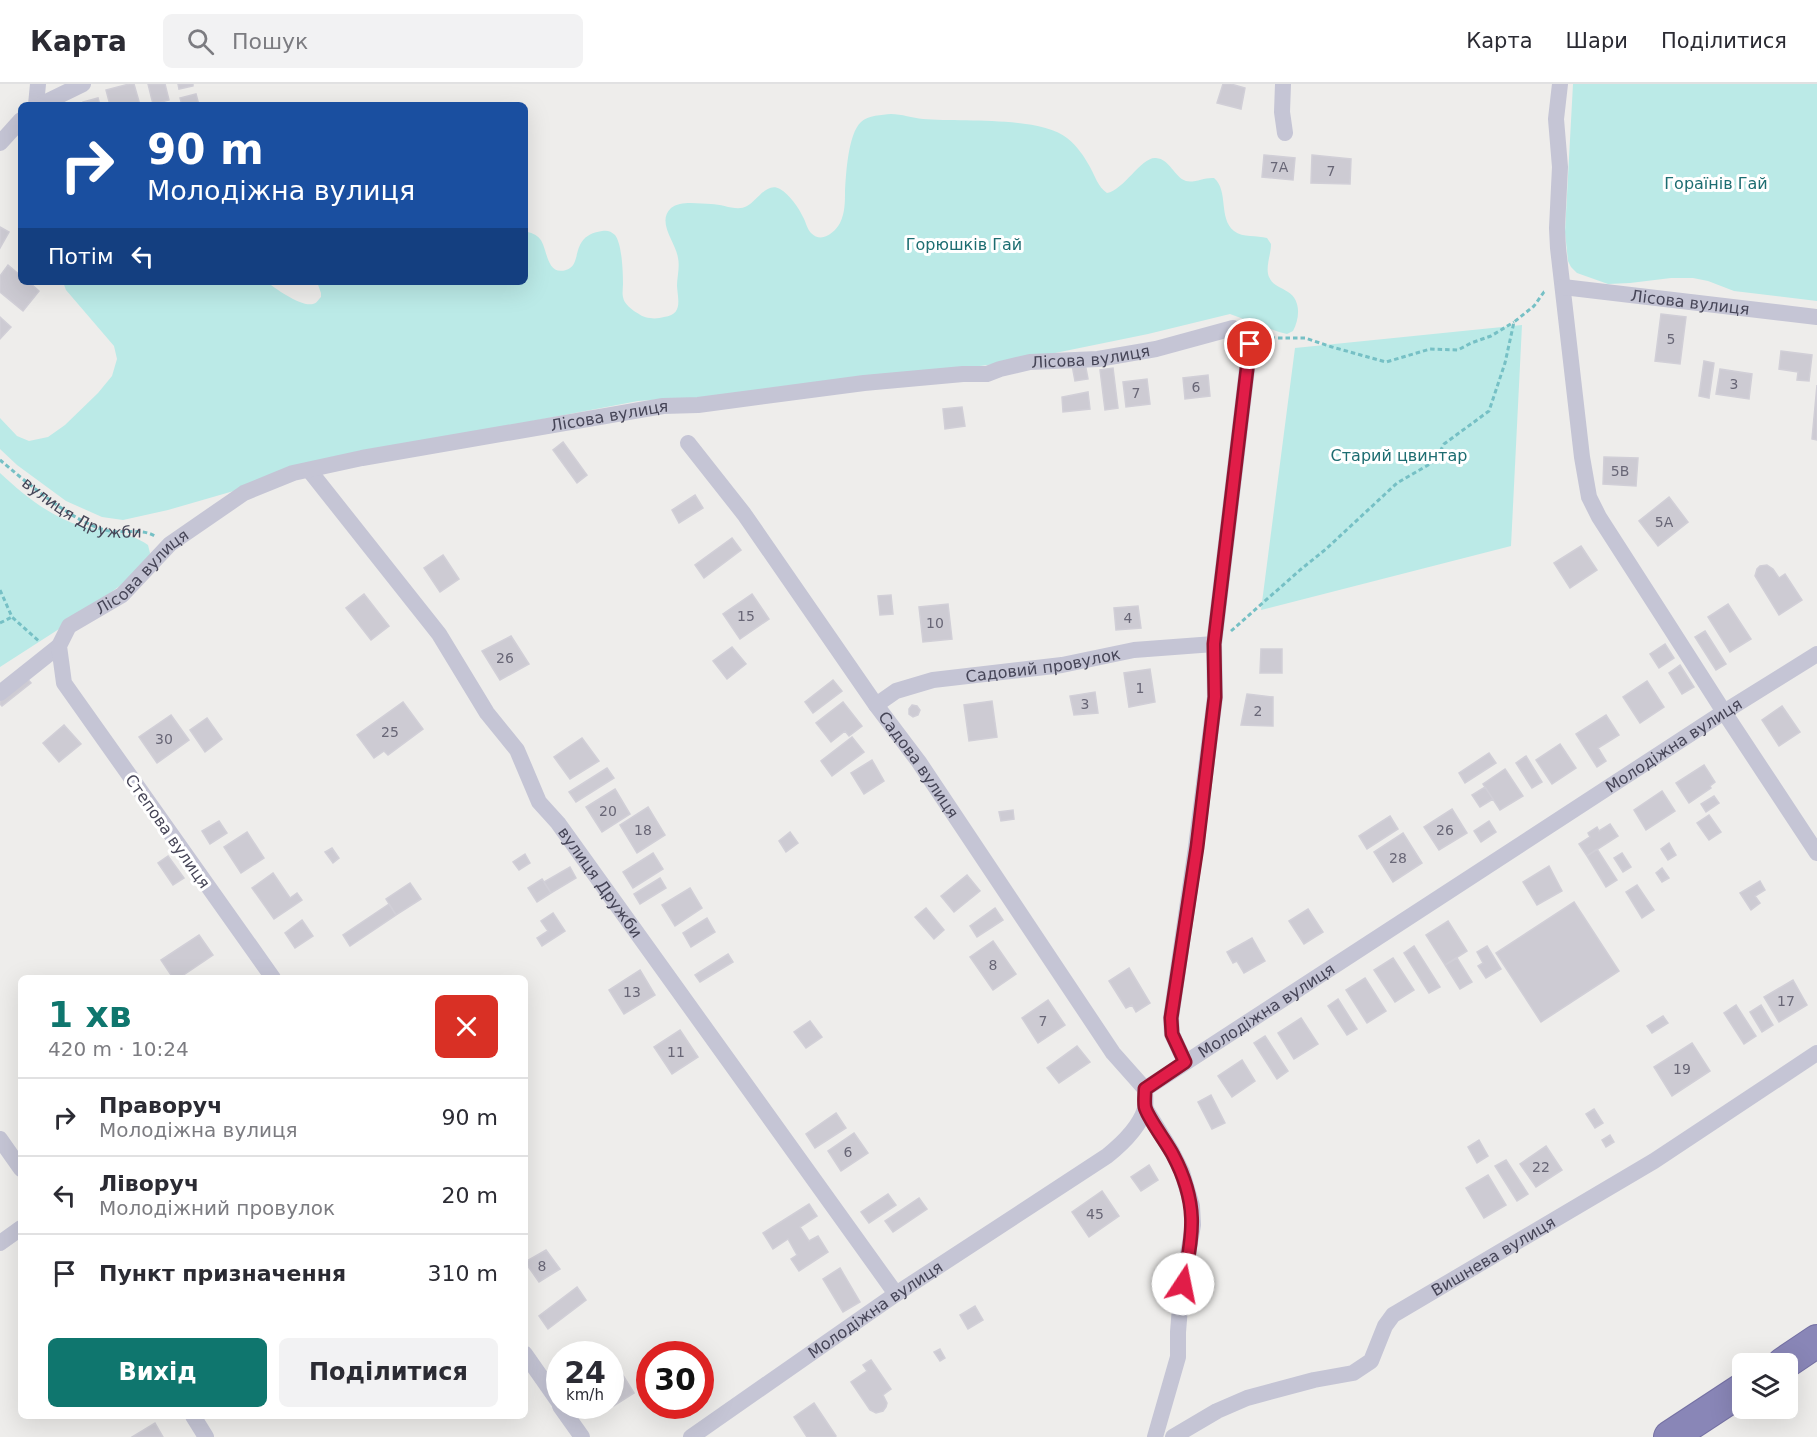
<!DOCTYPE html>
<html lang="uk">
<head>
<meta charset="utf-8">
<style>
  :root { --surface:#fff; --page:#f2f2f3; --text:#2b2b33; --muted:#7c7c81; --line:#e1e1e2; --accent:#0f766e }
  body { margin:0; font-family:"DejaVu Sans",sans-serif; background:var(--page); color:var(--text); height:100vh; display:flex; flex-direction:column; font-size:22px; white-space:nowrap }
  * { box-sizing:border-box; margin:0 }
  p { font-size:20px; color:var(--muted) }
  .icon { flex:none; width:33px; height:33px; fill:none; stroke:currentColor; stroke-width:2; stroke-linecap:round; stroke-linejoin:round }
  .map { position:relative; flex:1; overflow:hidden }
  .sheet { position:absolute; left:18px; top:891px; width:510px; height:444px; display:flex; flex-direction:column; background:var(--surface); border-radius:9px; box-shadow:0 6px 24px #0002 }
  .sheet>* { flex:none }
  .hud { position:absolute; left:18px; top:18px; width:510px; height:183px; border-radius:9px; box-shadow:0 6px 24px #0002; background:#1a4fa0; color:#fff; overflow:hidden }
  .controls { position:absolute; left:1732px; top:1269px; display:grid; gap:12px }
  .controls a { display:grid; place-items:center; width:66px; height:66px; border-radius:9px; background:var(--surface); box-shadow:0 6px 24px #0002; font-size:30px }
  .speed { position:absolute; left:546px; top:1257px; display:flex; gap:12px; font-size:30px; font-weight:700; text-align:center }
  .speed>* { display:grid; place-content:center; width:78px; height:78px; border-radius:50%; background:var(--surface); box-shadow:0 6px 24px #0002; line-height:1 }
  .speed small { font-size:15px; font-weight:400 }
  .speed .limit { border:9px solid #d22; background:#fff; color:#111 }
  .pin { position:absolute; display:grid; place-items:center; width:51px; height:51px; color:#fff; margin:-26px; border:3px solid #fff; border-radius:50%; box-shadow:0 2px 6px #0007 }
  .me { position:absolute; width:66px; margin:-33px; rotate:11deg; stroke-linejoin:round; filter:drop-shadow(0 0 4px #0008) }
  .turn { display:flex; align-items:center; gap:21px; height:126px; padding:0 30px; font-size:27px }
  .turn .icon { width:78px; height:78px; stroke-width:2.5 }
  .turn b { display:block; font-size:42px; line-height:51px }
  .then { display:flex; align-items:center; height:57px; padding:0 30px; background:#0003; gap:12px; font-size:22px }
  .round { display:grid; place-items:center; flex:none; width:63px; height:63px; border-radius:9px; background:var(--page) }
  .overview { display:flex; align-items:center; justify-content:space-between; height:102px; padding:0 30px }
  h1 { font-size:36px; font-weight:800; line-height:45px; color:var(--accent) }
  .primary-button { display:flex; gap:12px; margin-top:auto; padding:12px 30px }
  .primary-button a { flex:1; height:69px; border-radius:9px; background:var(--accent); color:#fff; font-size:24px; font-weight:800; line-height:69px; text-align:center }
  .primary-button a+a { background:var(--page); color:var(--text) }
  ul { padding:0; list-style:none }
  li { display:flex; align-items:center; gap:18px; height:78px; padding:0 30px; border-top:2px solid var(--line) }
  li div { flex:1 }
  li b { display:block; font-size:22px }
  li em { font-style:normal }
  header { display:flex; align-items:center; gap:36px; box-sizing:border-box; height:84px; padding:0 30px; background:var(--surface); border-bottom:2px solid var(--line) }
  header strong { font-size:28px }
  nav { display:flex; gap:33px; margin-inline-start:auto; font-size:21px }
  .search { width:420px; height:54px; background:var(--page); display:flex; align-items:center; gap:15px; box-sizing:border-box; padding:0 21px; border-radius:9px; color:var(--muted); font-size:22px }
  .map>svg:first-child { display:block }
  .green { fill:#bbeae7 }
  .building { fill:#cdcbd3; stroke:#d1cfd7; stroke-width:1.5 }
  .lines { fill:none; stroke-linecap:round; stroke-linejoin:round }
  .highway-casing { stroke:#7571a3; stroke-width:34 }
  .path { stroke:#76c0c5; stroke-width:3; stroke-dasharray:4.5 3; stroke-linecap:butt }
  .street { stroke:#c5c5d5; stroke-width:16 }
  .highway { stroke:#8986b7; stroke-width:32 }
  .route-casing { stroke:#92132f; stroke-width:15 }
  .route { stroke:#e11d48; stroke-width:10 }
  .labels { text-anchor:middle; stroke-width:6; stroke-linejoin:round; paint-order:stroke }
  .number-label { font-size:14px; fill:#686676 }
  .park-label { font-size:16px; fill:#1d6d71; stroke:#fff }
  .street-label { font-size:16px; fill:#464557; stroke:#fff }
</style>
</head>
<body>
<header>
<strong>Карта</strong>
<div class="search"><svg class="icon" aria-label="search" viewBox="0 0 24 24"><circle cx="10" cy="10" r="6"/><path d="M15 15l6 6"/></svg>Пошук</div>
<nav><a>Карта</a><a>Шари</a><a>Поділитися</a></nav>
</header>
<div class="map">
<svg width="1817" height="1353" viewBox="0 0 1817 1353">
  <rect width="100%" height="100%" fill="#eeedeb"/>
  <path class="green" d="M1573,0H1817V217L1734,207L1708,197L1693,194H1671L1630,199L1608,200L1577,189L1571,183L1568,177L1565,148Z
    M891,30C902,30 912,34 923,35C959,38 1040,32 1067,54C1077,62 1084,72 1090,83C1095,92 1098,103 1107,109C1124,106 1142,72 1156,74C1170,75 1174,93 1186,97C1195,99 1205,93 1214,94C1229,107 1218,134 1234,147C1243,154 1257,151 1267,154L1271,160C1271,171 1265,183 1269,193C1273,202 1281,203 1288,208C1301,216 1300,234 1293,247L1287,250L1279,248L1230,230L1148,250L1011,278L800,305L739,317L664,315L638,317L496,344L251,402L168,426L123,436L102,433L66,417L17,381L0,365V334L17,352L29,357L48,353L65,341L98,309L112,292L117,275L114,262L66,206L63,198H267C276,205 301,223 313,220C317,219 318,216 321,213V209L317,198H525V147C531,149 536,150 540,155C548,165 546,192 566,186C584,181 568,152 602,147C607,146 611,147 615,151C622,160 623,188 623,200C623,204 622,209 623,213C624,219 629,223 634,227C639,230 644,234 650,234C655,235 660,234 664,233C683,231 678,216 677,202C677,193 680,183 678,174C676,159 656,138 671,124C681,116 700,120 711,120C723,120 737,128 747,122C757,117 767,97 780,105C789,110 799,124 803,133C806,138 807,145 811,149C822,160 835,148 840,139C845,129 845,118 845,108C846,90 848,50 861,38C868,31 882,31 891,30Z
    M1522,241L1511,462L1261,526L1295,264Z
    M0,389C24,411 49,432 81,442C103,448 129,447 148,461L150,469L147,482L73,536L0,583Z"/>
  <path class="building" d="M129,0H134L140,21H110L106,6Z
    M148,0H165L169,16L153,20Z
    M178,0H193V2L179,5Z
    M1223,0H1231L1245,4L1241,25L1217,19Z
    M196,10L199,21H182L180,14Z
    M98,14L100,21H84L83,18Z
    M1264,71L1295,74L1293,96L1262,93Z
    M1312,71L1351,75L1350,100L1311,99Z
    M0,143L9,148L0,164Z
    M8,181L21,192V198H29L39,207L23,227L0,208V192Z
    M1661,230L1686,233L1680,280L1655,277Z
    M0,233L11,243L0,255Z
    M1781,267L1812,271L1809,297L1797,296L1798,288L1779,285Z
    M1704,277L1714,279L1709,314L1699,312Z
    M1085,279L1088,295L1075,297L1072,281Z
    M1113,284L1118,324L1105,326L1100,286Z
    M1720,285L1752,290L1749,315L1716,310Z
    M1208,291L1210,312L1185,315L1183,294Z
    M1147,295L1150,320L1126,323L1123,298Z
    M1817,301V356L1812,355Z
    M1088,308L1090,325L1063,328L1062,313Z
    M962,323L965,342L945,345L943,325Z
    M563,358L587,391L577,399L553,366Z
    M1604,373L1638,374L1636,402L1603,400Z
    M695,411L703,424L679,439L672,426Z
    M1669,413L1688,438L1658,462L1639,437Z
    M732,454L741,466L704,494L695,481Z
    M1581,462L1597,486L1570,504L1554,479Z
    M443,471L459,495L440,508L424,484Z
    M1767,481L1773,485L1779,494L1785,490L1802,516L1779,531L1755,492L1757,485L1760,482Z
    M364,510L389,542L371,556L346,524Z
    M752,510L769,535L740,555L723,530Z
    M891,511L893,530L880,531L878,512Z
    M948,520L952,555L923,558L919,523Z
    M1728,520L1751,555L1730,568L1708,533Z
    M1138,522L1141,544L1116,546L1114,524Z
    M1705,547L1726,580L1716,586L1695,553Z
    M511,552L529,580L500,596L482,567Z
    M1665,560L1674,574L1659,584L1650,570Z
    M732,563L746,580L727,595L713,577Z
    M1261,565H1282V589H1260Z
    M1680,581L1694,603L1682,610L1669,589Z
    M1150,585L1155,618L1129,623L1124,589Z
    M25,592L31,599L2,622L0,620V613Z
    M833,596L842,607L813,629L805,618Z
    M1647,597L1664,623L1640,639L1623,613Z
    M1095,608L1098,629L1074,631L1070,612Z
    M1247,610L1273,613V642L1241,641Z
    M992,617L997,653L969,657L964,621Z
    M403,618L423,645L388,671L384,667L374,674L357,651Z
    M843,618L862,642L849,652L845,647L831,658L816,639Z
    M912,621L917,622L920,626L918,631L913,633L909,630V625Z
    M1782,622L1800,648L1779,662L1762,636Z
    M171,631L189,656L157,679L139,653Z
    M1606,631L1619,651L1598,664L1606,677L1597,683L1576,650Z
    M207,634L222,655L205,668L190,646Z
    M64,641L81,660L59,678L43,659Z
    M852,653L864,668L832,692L821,677Z
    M582,654L599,677L570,695L554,673Z
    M1560,660L1576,684L1552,700L1536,676Z
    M1489,669L1496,679L1465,699L1459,689Z
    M1526,672L1542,698L1532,704L1516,679Z
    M872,676L884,697L864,710L851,689Z
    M1704,681L1715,698L1710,702L1711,704L1689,719L1676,699Z
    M607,684L614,694L576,718L569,708Z
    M1505,685L1523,712L1500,726L1483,700Z
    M1485,703L1493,715L1480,723L1472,711Z
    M615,705L630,730L602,748L586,723Z
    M1662,707L1675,727L1646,746L1634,726Z
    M1714,712L1719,719L1706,728L1701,720Z
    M648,723L665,751L637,769L620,741Z
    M1452,725L1467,749L1439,766L1424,743Z
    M1013,726L1014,735L1001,737L999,728Z
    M1709,731L1721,748L1709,756L1697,739Z
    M1390,732L1398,745L1367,765L1359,752Z
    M219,737L227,749L210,760L202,747Z
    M1489,737L1496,748L1481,758L1474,747Z
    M1610,740L1618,752L1587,772L1579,760L1590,753L1588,749L1597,743L1599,747Z
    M247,748L264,774L241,789L224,763Z
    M790,748L798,759L786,768L779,757Z
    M1403,749L1422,779L1393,798L1374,768Z
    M1669,759L1676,771L1668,776L1661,765Z
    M332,764L339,774L333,779L325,768Z
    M1597,765L1617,796L1606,803L1587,772Z
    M653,769L663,785L633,804L623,788Z
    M1622,769L1631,783L1623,788L1614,774Z
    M525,770L530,779L519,786L513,778Z
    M168,772L184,794L173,801L158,779Z
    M1549,782L1562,807L1537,821L1523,798Z
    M570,783L576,794L551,809L544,798Z
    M1662,784L1669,794L1662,798L1656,789Z
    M273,789L290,814L297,809L302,816L274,835L252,804Z
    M967,791L980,807L954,828L941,812Z
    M660,794L666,804L640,820L634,810Z
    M542,795L551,809L537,818L528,804Z
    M1760,797L1765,806L1755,812L1760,819L1751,826L1740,809Z
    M410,799L421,815L396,831L386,815Z
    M1637,801L1654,826L1642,834L1626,808Z
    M690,804L702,824L675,842L662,821Z
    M1574,818L1619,887L1541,938L1496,869Z
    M389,820L396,831L350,862L343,851Z
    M926,824L944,846L934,855L915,833Z
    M995,824L1003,836L977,853L970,842Z
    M1308,825L1323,848L1304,860L1289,837Z
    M553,829L565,847L542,862L537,854L548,847L541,837Z
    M707,834L715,848L691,863L683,849Z
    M302,836L313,852L295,864L285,849Z
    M1448,837L1467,867L1445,881L1426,851Z
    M199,851L213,871L179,894H173L161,876Z
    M1252,854L1265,877L1244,889L1237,877L1233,879L1227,868Z
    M993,857L1016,890L993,906L970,873Z
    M1414,862L1440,903L1429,909L1404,869Z
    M1487,862L1501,885L1486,894L1478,882L1483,879L1477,868Z
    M728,870L733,878L700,898L695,891Z
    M1393,874L1414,906L1395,918L1374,886Z
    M1457,874L1472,898L1460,905L1445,881Z
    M1129,884L1150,919L1136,928L1132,921L1126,924L1109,897Z
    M640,886L655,911L624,930L609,906Z
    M1365,894L1386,927L1367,939L1346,906Z
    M1793,896L1807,921L1779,938L1764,913Z
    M1338,915L1357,945L1347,951L1328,922Z
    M1048,916L1065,941L1038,959L1022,934Z
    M1736,921L1756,952L1744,960L1724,929Z
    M1761,921L1773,941L1762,948L1750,928Z
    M1663,932L1668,939L1652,949L1647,942Z
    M1301,934L1318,960L1294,975L1278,949Z
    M810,937L822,953L806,964L794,948Z
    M680,946L698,973L672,990L654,963Z
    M1265,952L1288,987L1277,995L1254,959Z
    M1692,959L1710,987L1672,1012L1654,983Z
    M1077,962L1090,978L1059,999L1047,984Z
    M1242,976L1255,997L1232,1013L1218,992Z
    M1211,1011L1225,1039L1212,1045L1198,1018Z
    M1594,1025L1603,1039L1595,1044L1586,1030Z
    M836,1029L846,1044L815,1064L806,1050Z
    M854,1049L868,1069L841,1087L828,1067Z
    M1610,1051L1614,1058L1606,1063L1602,1056Z
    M1479,1056L1488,1072L1477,1079L1468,1063Z
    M1546,1062L1562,1086L1536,1103L1520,1080Z
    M1506,1076L1528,1110L1517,1117L1495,1082Z
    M1149,1081L1158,1096L1141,1107L1131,1093Z
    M1488,1091L1506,1121L1484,1134L1466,1104Z
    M1102,1107L1119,1132L1089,1153L1072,1128Z
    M888,1110L896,1121L869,1139L861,1128Z
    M919,1114L927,1125L893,1148L885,1137Z
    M809,1120L817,1132L800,1143L809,1157L818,1152L828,1168L799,1187L791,1175L797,1171L788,1155L773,1165L763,1149Z
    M546,1166L560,1185L539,1198L525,1178Z
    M840,1184L860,1218L843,1228L823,1195Z
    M577,1203L586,1216L548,1245L539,1232Z
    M975,1222L983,1236L968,1245L960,1231Z
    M940,1265L945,1274L940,1277L934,1268Z
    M871,1276L891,1305L883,1311L887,1319L886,1323L883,1327L876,1329L870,1326L851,1298L867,1287L863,1281Z
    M616,1280L634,1309L612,1323L610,1283Z
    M814,1319L836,1352L835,1353H807L794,1333Z
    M155,1339L163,1353H132Z"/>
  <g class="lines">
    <defs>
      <path id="highway" d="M1783,1280L1817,1257
        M1670,1353L1743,1305"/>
    </defs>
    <use href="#highway" class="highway-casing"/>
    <g class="path">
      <path d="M1263,254H1305L1332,263L1386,278L1430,265L1458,266L1471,259L1491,252L1514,238"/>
      <path id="s1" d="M0,376C26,398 73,438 105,446C123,451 139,443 155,452"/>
      <path d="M0,506L12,533L40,558"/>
      <path d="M0,539L12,533"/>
      <path d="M1231,547L1300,486L1326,465L1397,399L1435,377L1444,360L1489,327L1505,279L1514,238L1534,222L1544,208L1547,207"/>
    </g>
    <g class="street">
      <path d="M1283,0L1282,28L1285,49"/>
      <path d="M1560,0L1556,35L1560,83L1557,144L1558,164L1582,373L1589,413L1599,433L1662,531L1724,628L1817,769"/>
      <path d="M36,21L38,0"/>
      <path d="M40,21L83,0"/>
      <path d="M0,59L21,36"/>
      <path id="s2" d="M1563,203L1817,233"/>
      <path id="s3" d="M688,359L744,430L876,621L919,678L1113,969L1145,1005"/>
      <path id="s4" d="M309,386L439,550L487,629L517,666L539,718L558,739L896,1210"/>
      <path d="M0,609L59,562"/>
      <path id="s5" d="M876,621L896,607L933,596L1062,581L1134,566L1214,560"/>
      <path id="s6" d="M273,894L64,599L59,562L69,542L122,511L170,460L244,409L293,389L362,374L663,322L698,321L864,299L963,290H987L1000,285L1030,278L1098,275L1156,265L1233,244L1247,253L1250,260L1214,560L1215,613L1196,763L1171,934L1172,950L1185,978"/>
      <path d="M1145,1024L1172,1068L1182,1088L1192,1122L1193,1141L1181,1211L1178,1248V1273L1155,1353"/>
      <path d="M0,1055L21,1085"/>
      <path d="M0,1159L21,1144"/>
      <path d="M525,1270L560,1320"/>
      <path d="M560,1322L582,1353"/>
      <path d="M193,1332L206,1353"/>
      <path id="s7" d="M691,1353L896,1210L1107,1072C1122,1060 1139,1044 1145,1025C1146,1019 1145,1011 1145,1005L1724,628L1817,570"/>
      <path id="s8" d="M1173,1353L1217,1327L1247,1314L1314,1296L1353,1289L1371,1277L1385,1242L1393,1231L1654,1077L1817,969"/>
    </g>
    <use href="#highway" class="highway"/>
  </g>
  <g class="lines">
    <defs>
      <path id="route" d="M1183,1200C1194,1149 1198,1118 1173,1071C1167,1059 1147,1033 1145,1023C1144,1018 1145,1010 1145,1005L1185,978L1172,950L1171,934L1197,763L1215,613L1214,560L1250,260"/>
    </defs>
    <use href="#route" class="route-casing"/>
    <use href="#route" class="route"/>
  </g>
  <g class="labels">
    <g class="number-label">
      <text x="1279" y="88">7А</text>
      <text x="1331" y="92">7</text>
      <text x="1671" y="260">5</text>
      <text x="1734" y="305">3</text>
      <text x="1196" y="308">6</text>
      <text x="1136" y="314">7</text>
      <text x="1620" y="392">5В</text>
      <text x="1664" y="443">5А</text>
      <text x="746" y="537">15</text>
      <text x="1128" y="539">4</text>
      <text x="935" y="544">10</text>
      <text x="505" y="579">26</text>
      <text x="1140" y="609">1</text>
      <text x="1085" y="625">3</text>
      <text x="1258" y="632">2</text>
      <text x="390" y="653">25</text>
      <text x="164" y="660">30</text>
      <text x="608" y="732">20</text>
      <text x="643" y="751">18</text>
      <text x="1445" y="751">26</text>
      <text x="1398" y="779">28</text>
      <text x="993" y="886">8</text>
      <text x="632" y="913">13</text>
      <text x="1786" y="922">17</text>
      <text x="1043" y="942">7</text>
      <text x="676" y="973">11</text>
      <text x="1682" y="990">19</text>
      <text x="848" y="1073">6</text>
      <text x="1541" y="1088">22</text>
      <text x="1095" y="1135">45</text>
      <text x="542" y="1187">8</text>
    </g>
    <g class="park-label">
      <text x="1716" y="105">Гораїнів Гай</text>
      <text x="964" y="166">Горюшків Гай</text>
      <text x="1399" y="377">Старий цвинтар</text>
    </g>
    <g class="street-label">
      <text dy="6" stroke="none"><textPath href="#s2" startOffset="128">Лісова вулиця</textPath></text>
      <text dy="6" stroke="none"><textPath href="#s6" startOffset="1503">Лісова вулиця</textPath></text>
      <text dy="6" stroke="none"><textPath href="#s6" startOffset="1017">Лісова вулиця</textPath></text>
      <text dy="6" stroke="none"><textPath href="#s1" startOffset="98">вулиця Дружби</textPath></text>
      <text dy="6" stroke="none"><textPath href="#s6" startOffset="513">Лісова вулиця</textPath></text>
      <text dy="6" stroke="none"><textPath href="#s5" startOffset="174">Садовий провулок</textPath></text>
      <text dy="6" stroke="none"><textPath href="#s7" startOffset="1214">Молодіжна вулиця</textPath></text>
      <text dy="6" stroke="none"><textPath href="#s3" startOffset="396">Садова вулиця</textPath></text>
      <text transform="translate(168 747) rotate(55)" y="6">Степова вулиця</text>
      <text dy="6" stroke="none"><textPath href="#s4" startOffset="507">вулиця Дружби</textPath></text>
      <text dy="6" stroke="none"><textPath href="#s7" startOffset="728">Молодіжна вулиця</textPath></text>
      <text dy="6" stroke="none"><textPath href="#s8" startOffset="382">Вишнева вулиця</textPath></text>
      <text dy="6" stroke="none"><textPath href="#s7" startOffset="224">Молодіжна вулиця</textPath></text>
    </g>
  </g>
</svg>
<div class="controls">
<a><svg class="icon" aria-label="layers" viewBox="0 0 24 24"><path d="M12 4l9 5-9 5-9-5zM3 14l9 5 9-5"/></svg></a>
</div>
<div class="speed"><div>24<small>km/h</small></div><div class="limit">30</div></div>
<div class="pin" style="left:1250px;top:260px;background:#d93025"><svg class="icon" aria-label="arrive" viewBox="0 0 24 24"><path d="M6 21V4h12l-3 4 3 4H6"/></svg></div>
<svg class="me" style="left:1183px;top:1200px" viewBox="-20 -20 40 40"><circle r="19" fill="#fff"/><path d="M0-13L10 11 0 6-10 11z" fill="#e11d48"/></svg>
<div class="hud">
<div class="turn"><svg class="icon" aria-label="right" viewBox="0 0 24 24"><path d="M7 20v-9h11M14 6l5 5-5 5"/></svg><div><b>90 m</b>Молодіжна вулиця</div></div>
<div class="then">Потім<svg class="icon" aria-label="left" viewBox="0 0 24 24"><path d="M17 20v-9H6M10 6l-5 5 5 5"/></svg></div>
</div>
<section class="sheet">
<div class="overview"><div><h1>1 хв</h1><p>420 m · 10:24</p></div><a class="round" style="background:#d93025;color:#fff"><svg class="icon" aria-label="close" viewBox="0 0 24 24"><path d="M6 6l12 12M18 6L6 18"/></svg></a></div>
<ul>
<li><svg class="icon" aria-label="right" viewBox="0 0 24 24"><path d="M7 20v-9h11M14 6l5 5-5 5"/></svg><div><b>Праворуч</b><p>Молодіжна вулиця</p></div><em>90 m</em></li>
<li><svg class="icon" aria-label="left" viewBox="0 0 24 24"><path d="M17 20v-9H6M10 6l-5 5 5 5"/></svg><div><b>Ліворуч</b><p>Молодіжний провулок</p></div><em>20 m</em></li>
<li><svg class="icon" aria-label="arrive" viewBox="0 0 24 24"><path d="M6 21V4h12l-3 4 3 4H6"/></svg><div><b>Пункт призначення</b></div><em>310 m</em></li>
</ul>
<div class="primary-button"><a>Вихід</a><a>Поділитися</a></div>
</section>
</div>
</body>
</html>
